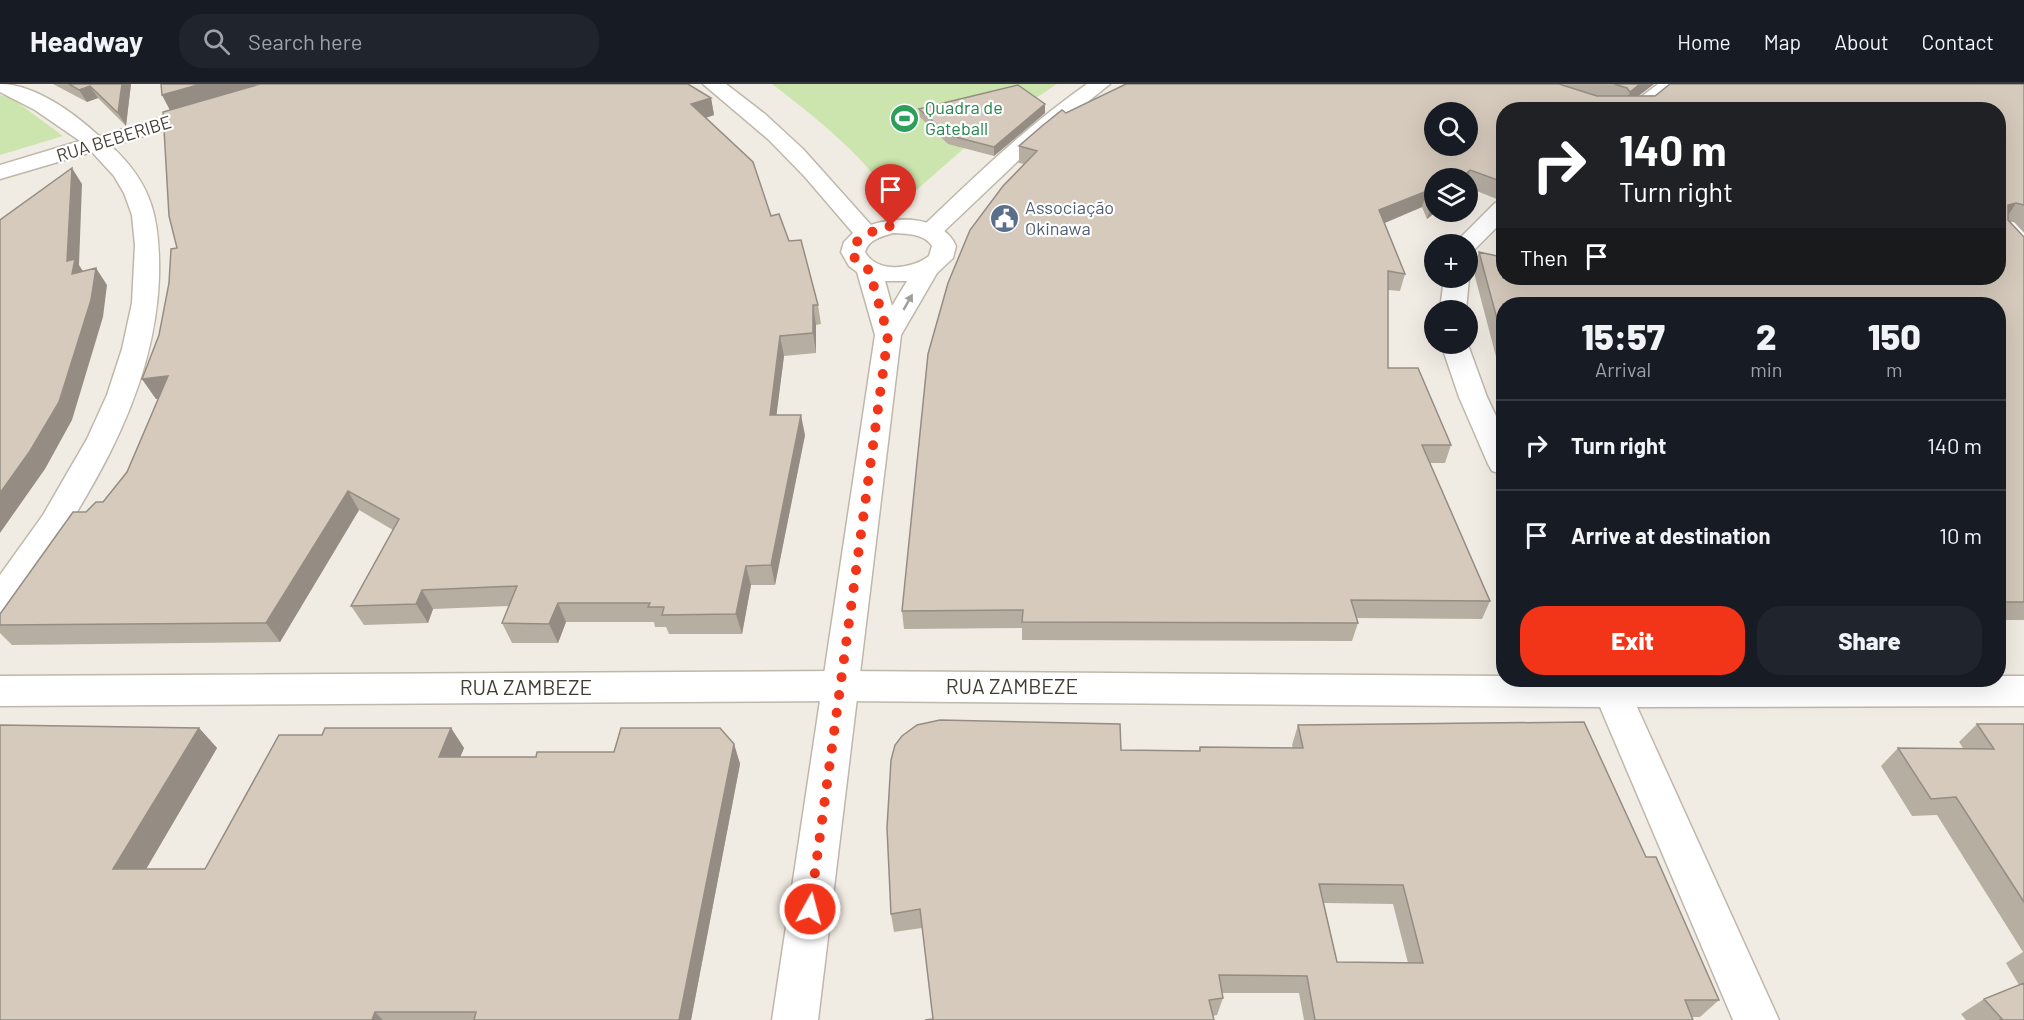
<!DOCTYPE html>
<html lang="en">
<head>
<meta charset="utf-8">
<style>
  :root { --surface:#171b24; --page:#20242c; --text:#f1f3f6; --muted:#9ea1a6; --line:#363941; --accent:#f23419 }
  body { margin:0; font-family:Barlow,sans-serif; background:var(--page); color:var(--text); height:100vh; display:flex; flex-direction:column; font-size:22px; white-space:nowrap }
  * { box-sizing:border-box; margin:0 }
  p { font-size:20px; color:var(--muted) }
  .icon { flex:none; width:33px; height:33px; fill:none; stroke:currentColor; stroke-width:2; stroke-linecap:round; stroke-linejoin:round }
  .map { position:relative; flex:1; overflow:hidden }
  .sheet { position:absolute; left:1496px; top:213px; width:510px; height:390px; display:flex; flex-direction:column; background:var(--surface); border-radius:24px; box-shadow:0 6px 24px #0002 }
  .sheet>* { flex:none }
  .hud { position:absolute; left:1496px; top:18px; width:510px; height:183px; border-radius:24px; box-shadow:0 6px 24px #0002; background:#202124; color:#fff; overflow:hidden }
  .tools { position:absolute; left:1424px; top:18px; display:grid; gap:12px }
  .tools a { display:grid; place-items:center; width:54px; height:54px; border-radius:50%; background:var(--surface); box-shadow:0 6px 24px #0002; font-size:30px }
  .pin { position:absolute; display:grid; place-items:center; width:51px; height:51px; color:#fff; margin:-62px -26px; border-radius:50% 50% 50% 0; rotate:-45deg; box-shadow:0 0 6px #0007 }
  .pin .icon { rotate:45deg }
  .me { position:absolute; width:66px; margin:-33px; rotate:7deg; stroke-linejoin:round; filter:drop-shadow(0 0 4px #0008) }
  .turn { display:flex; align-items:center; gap:21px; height:126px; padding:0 24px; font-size:27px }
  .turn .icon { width:78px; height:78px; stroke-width:2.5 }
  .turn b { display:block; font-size:42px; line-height:51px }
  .then { display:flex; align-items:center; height:57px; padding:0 24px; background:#0003; gap:12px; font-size:22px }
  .eta { display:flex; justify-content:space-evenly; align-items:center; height:102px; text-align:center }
  .eta b { font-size:36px; font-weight:800; line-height:42px }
  .action { display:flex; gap:12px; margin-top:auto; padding:12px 24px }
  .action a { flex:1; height:69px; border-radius:24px; background:var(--accent); color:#fff; font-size:24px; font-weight:800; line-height:69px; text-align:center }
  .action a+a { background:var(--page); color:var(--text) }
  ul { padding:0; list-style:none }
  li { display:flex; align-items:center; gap:18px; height:90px; padding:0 24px; border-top:2px solid var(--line) }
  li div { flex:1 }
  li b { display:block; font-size:22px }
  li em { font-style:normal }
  header { display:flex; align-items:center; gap:36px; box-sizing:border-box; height:84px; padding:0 30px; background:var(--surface); border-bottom:2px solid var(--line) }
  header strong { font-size:28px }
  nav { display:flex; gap:33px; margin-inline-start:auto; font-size:21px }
  .search { width:420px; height:54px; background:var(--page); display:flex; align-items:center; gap:15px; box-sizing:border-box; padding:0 21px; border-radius:24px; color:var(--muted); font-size:22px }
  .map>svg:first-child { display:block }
  .green { fill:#cce4ad }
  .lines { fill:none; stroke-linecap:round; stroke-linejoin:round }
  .minor-casing { stroke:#bfb7a9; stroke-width:3 }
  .tertiary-casing { stroke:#bfb7a9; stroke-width:3 }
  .minor { fill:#fff; fill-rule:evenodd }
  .tertiary { fill:#fff; fill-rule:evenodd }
  .wall { fill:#b7aea2; fill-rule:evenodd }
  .shaded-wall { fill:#958d84 }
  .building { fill:#d5cabc; stroke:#958d84; stroke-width:1.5; fill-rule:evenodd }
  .oneway { fill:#a09e9a }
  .route { stroke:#f23419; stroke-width:10; stroke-dasharray:0 18 }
  .labels { text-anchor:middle; stroke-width:4.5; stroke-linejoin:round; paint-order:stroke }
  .far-leisure-label { font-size:18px; fill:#27864d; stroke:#fff; text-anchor:start }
  .far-street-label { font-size:18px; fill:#423c34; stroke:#fff }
  .far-service-label { font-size:18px; fill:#4e5e75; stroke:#fff; text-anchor:start }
  .street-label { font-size:21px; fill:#423c34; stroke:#fff }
</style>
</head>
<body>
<header>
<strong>Headway</strong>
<div class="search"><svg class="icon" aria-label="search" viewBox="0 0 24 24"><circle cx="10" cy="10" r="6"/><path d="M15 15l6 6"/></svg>Search here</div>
<nav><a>Home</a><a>Map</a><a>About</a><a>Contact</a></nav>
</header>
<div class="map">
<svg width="2024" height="936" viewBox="0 0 2024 936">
  <rect width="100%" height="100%" fill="#f1ece3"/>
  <path class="green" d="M772,0H1057L977,53L898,122C865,73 818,35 772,0Z
    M0,11L13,15L63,52L0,71Z"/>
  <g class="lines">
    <defs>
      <path id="minor" d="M0,0C35,0 74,29 99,52L206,21L213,23L216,27L213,31L111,62C154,101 160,138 159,193C155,318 81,426 12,526L0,530V491L43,431L87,355L107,311L122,265L132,219L135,161L132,131L124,109L114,92L92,68L0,95V81L80,57L35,26L0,8Z
        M1087,0H1110L1040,56L938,153L930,155L922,153L918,148L922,143C974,93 1027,42 1087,0Z
        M1658,0H1681L1648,26H1624Z
        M1503,117V137L1475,165L1467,167V160H1454L1495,119Z
        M1998,137L2024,139V153L1998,151Z
        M1467,192L1469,194L1466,226H1440L1444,194H1467Z
        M1467,258L1487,313L1503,347V390L1492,387L1488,380L1459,313L1441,260Z
        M839,587L1503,592V596H1998V592H2024V622L1637,623L1779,936H1733L1600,623L839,617L0,622V592Z"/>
      <path id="tertiary" d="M703,0H726L765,30L803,65L871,141C898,132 943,132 956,162L953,174L937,189L901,251L818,936H772L875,251L857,188L849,182L841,168L844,158L853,149L805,93L769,56ZM893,149C906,150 924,149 932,162L929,172C913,185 877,190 865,168C869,155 881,153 893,149ZM885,197H907L892,222Z"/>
    </defs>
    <use href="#minor" class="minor-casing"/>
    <use href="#tertiary" class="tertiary-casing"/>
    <use href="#minor" class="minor"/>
    <use href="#tertiary" class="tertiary"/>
  </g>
  <path class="wall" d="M53,0H131L126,42L98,14L87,18Z
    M1560,0H1654L1638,12L2024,0V149L2014,138L2009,137L2024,153V536H1998V220H1503V293L1499,284L1473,185L1479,168L1497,172L1998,194L1503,26V115L1499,116L1467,103V94L1427,135L1422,123L1385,139L1405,190L1400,207L1388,206V284L1451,361L1445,379H1430L1490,517L1482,535L1356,534L1358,539L1352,557L1022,556V544L904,545L902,527L1024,80L1019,79V62L1066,29Z
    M162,11L711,14L714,31L706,34L789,157L818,221L821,240L816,241V269L784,272L776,331L805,351L775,501H751L742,550H669L666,543H655L654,538H566L558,559H512L502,539L509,522L433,525L428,539L364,541L351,522L393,446L359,426L280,558L12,561L0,549V530L86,428L103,418L127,388L158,315H156L142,295L159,251L177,164L170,26Z
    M1045,20V29L994,72L948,60L920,33L919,25Z
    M1977,640H2024V936H1966L1961,930L1984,915L2019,901L2006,879L2023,868L1937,731L1912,732L1881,682L1898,664H1963L1959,658Z
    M1298,641L1646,773L1719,916L1700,933H1692L1693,936H1304L1299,909H1222L1223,914L1217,931L1213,932L933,935L922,844L894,848L891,830L1121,666L1199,667L1200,663L1293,664L1292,661ZM1324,819L1393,820L1408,879L1337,878Z
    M199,644L217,664L146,785H205L322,651L451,644L464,664L460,673H536L734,660L740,680L691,936H0Z"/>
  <path class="shaded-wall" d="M122,0H131L126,42L118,29Z
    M201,0H268L171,28L162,11Z
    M1640,0H1654L1624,23L1630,8Z
    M90,2L98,14L87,18L79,6Z
    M711,14L714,31L695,37L691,20Z
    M1045,20V29L994,72V63Z
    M72,84L82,100L79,181L86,192L72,190L67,177Z
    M1470,86L1467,97V94H1461Z
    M1427,107L1422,123L1375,143L1379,126Z
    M1434,117V128H1436L1427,135L1432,118Z
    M2016,119L2005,136L2008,121Z
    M96,184L107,201L103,233L72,336L45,385L0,449V409Z
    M813,221L816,241V269L813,249Z
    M780,252L784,272L774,351L770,331Z
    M168,292L181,311L156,315L142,295Z
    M801,331L805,351L775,501L771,481Z
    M348,407L359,426L280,558L266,539Z
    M746,482L751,501L742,550L736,530Z
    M422,506L433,525L428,539L416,520Z
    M558,519L566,538L558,559L549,540Z
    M199,644L217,664L135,804L113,785Z
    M451,644L464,664L452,693L439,673Z
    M734,660L740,680L691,936H679Z
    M375,928L383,936H372Z"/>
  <path class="building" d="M69,0H122L118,29L90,2L79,6Z
    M161,0H201L162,11Z
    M260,0H688L711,14L691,20L753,78L771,132L779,130L789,157L801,156L818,221H813V249L780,252L770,331H801L771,481L746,482L736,530L662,531L664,523H648L650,519H558L549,540L502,539L517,502L422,506L416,520L351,522L399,435L348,407L266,539L0,541V530L73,428H86L96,418H103L127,388L168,292L142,295L159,251L169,199L171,165L177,164L169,132L163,28Z
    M1126,0H1559L1597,12H1655L1670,0H2024V121L2016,119L2008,121V136L2024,153V518H1998V220H1503V257L1479,168L1497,172L1503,162V194H1998V26H1503V98L1470,86L1461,94H1434V117L1432,118L1427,107L1379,126L1405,190L1388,187V284H1418L1451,361H1422L1490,517L1351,516L1358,539L1022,538L1023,526L902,527L928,270L948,199L970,146L1003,102L1037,67L1019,62L1042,42L1062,26L1066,29ZM1434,28H1467V62H1434Z
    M1614,0H1640L1630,8L1627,4Z
    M1018,1L1045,20L994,63L948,51L919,25Z
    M72,84L67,177L75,175L72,190L96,184L91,216L59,318L30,367L0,409V136Z
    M940,636L1120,640L1121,666L1200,667V663L1303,664L1298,641L1584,638L1646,773H1656L1719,916H1685L1693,936H1315L1307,892L1219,891L1223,914L1209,916L1214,936H925L933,935L920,825L891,830L887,744L891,676L895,661L902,652L917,641ZM1319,800L1403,801L1423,879L1337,878Z
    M1977,640H2024V818L1956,713L1931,715L1898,664L1994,665Z
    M0,641L199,644L113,785H205L279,651H322L325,644H451L439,673H536L537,668H614L621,644H720L734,660L679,936H474L476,928H375L372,936H0Z
    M2024,899V936H1999L2002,935L1984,915Z"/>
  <defs><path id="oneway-solid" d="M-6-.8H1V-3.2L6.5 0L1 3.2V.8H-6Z" transform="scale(1.5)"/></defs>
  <use class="oneway" href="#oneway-solid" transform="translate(908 218) rotate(-60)"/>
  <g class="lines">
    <path class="route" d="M810,825L888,251L869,186C832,165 866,147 891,142"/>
  </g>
  <defs>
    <symbol id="stadium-disc" viewBox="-11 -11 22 22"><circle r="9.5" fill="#2e9e5b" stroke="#fff"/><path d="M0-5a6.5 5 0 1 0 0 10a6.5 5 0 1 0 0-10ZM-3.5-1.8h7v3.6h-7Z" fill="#fff"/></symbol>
    <symbol id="civic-disc" viewBox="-11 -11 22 22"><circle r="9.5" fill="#5c6f8a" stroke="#fff"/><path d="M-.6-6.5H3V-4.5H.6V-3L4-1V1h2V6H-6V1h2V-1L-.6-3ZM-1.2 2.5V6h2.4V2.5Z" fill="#fff"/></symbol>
  </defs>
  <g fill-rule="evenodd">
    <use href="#stadium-disc" x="888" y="18" width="33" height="33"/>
    <use href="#civic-disc" x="988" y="118" width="33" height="33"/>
  </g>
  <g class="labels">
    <g class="far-leisure-label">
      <text x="925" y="30">Quadra de<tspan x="925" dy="21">Gateball</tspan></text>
    </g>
    <g class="far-street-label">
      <text transform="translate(114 55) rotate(-17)" y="6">RUA BEBERIBE</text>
    </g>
    <g class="far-service-label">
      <text x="1025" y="130">Associação<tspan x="1025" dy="21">Okinawa</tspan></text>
    </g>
    <g class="street-label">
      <text x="1012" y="610">RUA ZAMBEZE</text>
      <text x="526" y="611">RUA ZAMBEZE</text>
    </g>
  </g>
</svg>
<div class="tools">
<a><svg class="icon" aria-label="search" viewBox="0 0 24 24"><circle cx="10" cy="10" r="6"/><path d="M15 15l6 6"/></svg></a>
<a><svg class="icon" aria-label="layers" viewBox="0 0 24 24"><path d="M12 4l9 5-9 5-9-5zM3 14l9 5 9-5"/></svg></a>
<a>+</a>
<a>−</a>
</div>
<div class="pin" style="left:891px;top:142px;background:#d93025"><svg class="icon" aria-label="arrive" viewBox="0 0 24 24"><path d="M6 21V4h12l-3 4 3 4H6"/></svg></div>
<svg class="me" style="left:810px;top:825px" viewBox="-20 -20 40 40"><circle r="17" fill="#f23419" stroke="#fff" stroke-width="3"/><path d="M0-11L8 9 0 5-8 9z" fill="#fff"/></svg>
<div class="hud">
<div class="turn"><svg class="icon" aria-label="right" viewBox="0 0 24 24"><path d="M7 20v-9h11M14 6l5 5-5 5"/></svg><div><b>140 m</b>Turn right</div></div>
<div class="then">Then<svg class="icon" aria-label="arrive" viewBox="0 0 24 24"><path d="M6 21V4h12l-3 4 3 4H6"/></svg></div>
</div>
<section class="sheet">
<div class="eta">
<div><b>15:57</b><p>Arrival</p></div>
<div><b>2</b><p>min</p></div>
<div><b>150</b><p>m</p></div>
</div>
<ul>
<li><svg class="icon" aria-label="right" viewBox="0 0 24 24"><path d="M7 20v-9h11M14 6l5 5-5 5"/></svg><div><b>Turn right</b></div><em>140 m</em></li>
<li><svg class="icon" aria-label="arrive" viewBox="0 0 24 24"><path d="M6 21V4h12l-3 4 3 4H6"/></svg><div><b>Arrive at destination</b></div><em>10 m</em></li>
</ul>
<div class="action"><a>Exit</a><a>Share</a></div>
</section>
</div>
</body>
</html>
